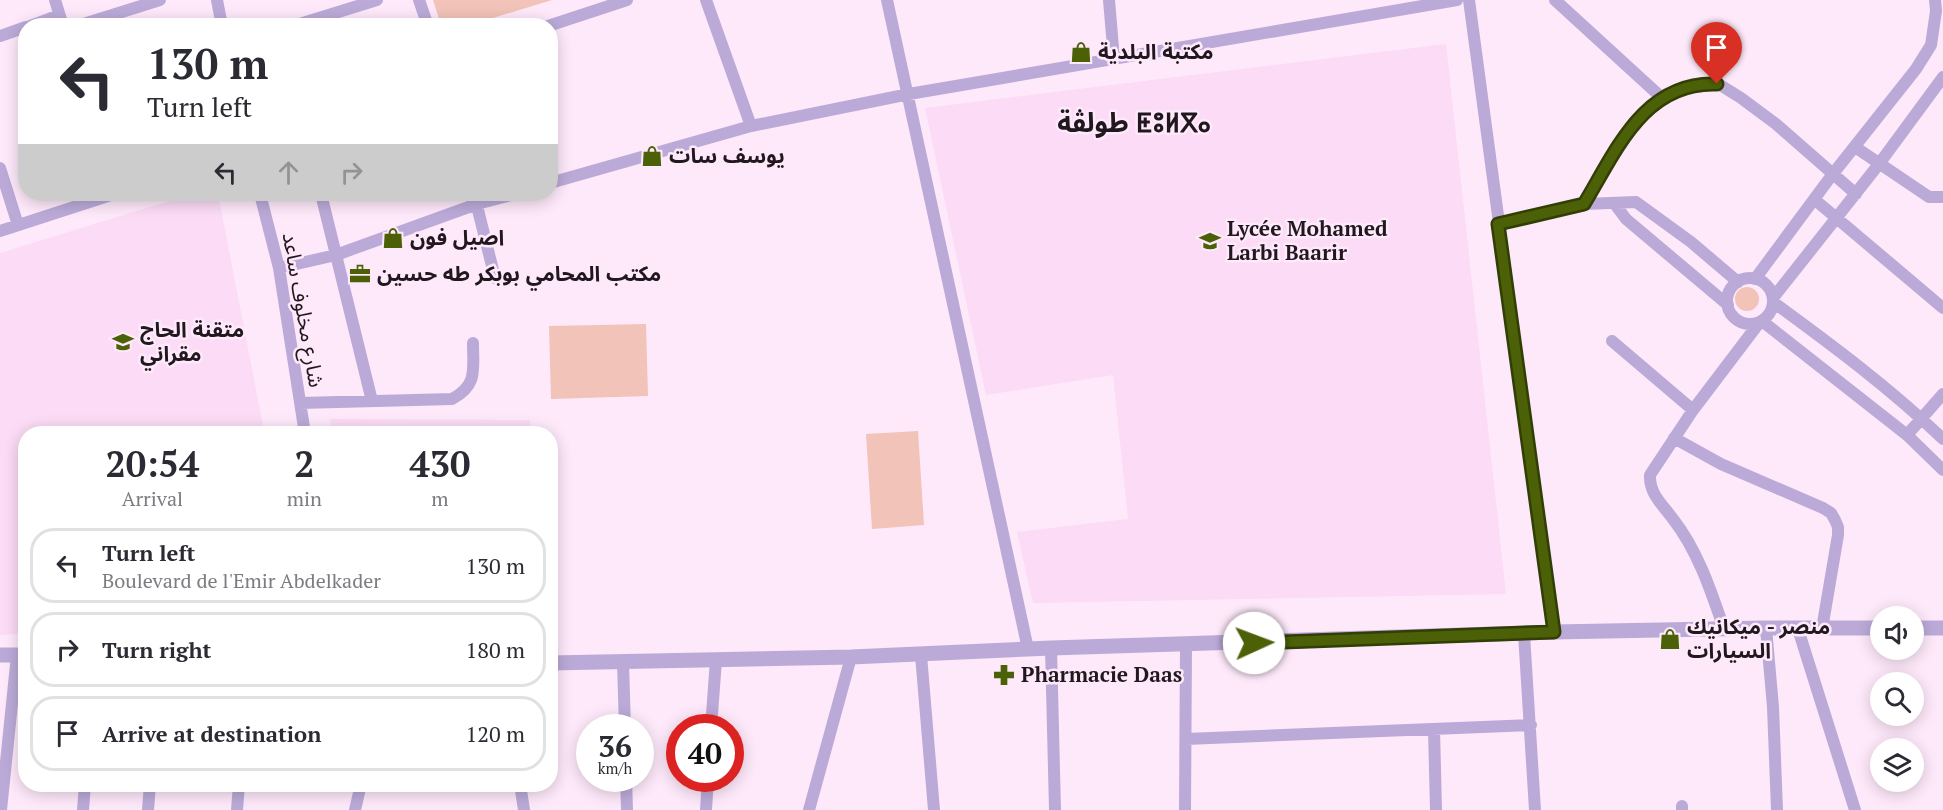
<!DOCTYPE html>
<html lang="en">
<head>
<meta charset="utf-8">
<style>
  :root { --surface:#fff; --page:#f2f2f3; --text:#2b2b33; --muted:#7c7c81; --line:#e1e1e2 }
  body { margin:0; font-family:"PT Serif","Noto Sans Arabic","Noto Sans Tifinagh",serif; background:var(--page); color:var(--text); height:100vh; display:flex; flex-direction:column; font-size:22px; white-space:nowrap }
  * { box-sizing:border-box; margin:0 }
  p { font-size:20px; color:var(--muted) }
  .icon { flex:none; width:33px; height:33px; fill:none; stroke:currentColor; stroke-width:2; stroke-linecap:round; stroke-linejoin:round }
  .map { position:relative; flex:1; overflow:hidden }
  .details { position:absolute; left:18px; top:426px; width:540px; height:366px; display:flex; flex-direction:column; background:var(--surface); border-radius:24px; box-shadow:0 3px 15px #0003 }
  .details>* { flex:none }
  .hud { position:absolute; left:18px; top:18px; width:540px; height:183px; border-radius:24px; box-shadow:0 3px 15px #0003; background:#fff; color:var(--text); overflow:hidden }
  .controls { position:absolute; left:1870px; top:606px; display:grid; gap:12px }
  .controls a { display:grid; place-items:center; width:54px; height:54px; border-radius:50%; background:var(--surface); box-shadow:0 3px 15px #0003; font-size:30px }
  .speed { position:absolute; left:576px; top:714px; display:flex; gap:12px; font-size:30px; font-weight:700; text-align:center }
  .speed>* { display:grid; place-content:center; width:78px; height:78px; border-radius:50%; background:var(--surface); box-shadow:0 3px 15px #0003; line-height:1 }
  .speed small { font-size:15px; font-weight:400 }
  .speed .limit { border:9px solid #d22; background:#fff; color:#111 }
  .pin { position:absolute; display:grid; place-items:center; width:51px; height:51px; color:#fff; margin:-62px -26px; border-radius:50% 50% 50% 0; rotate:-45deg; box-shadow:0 0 6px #0007 }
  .pin .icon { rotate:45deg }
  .me { position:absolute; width:66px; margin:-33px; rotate:88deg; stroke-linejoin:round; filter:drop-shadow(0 0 4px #0008) }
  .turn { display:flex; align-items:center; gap:21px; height:126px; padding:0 30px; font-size:27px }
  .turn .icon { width:78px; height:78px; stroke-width:2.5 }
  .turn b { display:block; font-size:42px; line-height:51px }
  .lanes { display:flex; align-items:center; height:57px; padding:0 30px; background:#0003; justify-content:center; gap:30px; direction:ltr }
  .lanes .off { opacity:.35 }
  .eta { display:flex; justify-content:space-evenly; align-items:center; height:102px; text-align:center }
  .eta b { font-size:36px; font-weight:800; line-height:42px }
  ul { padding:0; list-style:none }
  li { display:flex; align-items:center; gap:18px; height:75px; margin:0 12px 9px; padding:0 18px; border:3px solid var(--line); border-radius:24px }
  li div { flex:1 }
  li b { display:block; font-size:22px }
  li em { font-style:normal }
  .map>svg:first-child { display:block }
  .built { fill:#fbdbf5 }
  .green { fill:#f2c3b8 }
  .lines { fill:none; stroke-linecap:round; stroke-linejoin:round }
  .minor { stroke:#bbaad8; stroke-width:12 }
  .tertiary { stroke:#bbaad8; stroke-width:15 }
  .route-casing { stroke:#313e05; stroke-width:15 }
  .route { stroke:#4c6007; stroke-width:10 }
  .labels { text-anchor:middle; stroke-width:5; stroke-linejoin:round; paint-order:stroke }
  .poi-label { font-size:21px; font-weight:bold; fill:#21181f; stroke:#fee9fa; text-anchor:start }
  .street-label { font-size:21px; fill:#21181f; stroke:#fee9fa }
  .district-label { font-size:27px; font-weight:bold; fill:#21181f; stroke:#fee9fa }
</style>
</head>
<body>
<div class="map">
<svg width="1943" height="810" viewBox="0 0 1943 810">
  <rect width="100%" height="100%" fill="#fee9fa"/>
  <path class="built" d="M1446,44L1506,594L1033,603L1017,532L1128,519L1113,375L986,395L925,108Z
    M192,194H218L264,431L253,434H26L25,526L21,514L26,531L25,633L0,635V253Z
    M330,419L530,420V433H332Z"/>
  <path class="green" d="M433,0H552L470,25H441Z
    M1735 299a12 12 0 1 1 24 0a12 12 0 1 1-24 0Z
    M646,324L648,396L551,399L549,326Z
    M918,431L924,525L872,529L866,434Z"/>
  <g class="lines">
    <path class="minor" d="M55,0L63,26
      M217,0L222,26
      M419,0L428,26
      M706,0L751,126
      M887,0L1028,649
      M1109,0L1114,59
      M1469,0L1554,632
      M1555,0L1661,97
      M30,26L59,15
      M77,26L160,0
      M293,26L377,0
      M548,26L627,0
      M0,36L26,27
      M1855,147L1929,197H1943
      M0,168L18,225
      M550,183L751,126L909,94L1457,0
      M260,194L279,268L305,434
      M321,194L372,401
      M474,194L495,278
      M1814,199L1943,308
      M1614,203L1626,219L1728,305
      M1584,204L1633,123L1661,97L1702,83H1717L1741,98L1776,124L1856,194
      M1498,224L1584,204L1636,202L1691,242L1738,282
      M0,231L114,194
      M279,268L336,255L477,204L515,194
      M1727 301a23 23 0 1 1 46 0a23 23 0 1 1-46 0Z
      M1755,279L1832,175L1916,69L1931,45L1936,11L1935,0
      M1773,298L1879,164L1943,77
      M1773,302C1832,345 1891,389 1943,439
      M1762,321L1907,435L1943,470
      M1612,341L1693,410
      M300,403L452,399C478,385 473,370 473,343
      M1907,435L1943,394
      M1674,438L1721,464L1823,508L1831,513L1835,520L1838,527V535L1822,629
      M1766,628L1773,707L1777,810
      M1724,629C1711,591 1698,551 1673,519C1663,505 1649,494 1650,475L1693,410L1759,323
      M1798,629L1855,810
      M1524,634L1535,810
      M1051,648L1055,810
      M921,655L934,810
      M623,663L625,728
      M711,728L716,660
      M1434,729L1436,810
      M1186,739L1531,725
      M626,778L627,810
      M520,784L524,810
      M1682,806V810
      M1,810L17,655
      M83,810L85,784
      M148,810L150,784
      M237,810L239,784
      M355,810L361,784
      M706,810L708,778
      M809,810L851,657
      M1185,810L1186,645"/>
    <path class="tertiary" d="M1914,628H1943
      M0,655H26
      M550,663L851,657L1051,648L1554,632L1766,628H1881"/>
  </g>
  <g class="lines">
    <defs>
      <path id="route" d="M1254,643L1554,632L1498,224L1584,204C1616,151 1644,81 1717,84"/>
    </defs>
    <use href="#route" class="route-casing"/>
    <use href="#route" class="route"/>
  </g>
  <defs>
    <symbol id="shop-bare" viewBox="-9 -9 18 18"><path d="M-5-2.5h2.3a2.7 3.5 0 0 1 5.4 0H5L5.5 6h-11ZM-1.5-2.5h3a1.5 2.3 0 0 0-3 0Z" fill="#4c6007" stroke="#fee9fa" stroke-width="2.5" paint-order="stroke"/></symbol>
    <symbol id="school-bare" viewBox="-9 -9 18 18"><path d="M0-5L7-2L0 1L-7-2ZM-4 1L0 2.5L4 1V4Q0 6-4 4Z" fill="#4c6007" stroke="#fee9fa" stroke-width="2.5" paint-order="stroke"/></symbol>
    <symbol id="office-bare" viewBox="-9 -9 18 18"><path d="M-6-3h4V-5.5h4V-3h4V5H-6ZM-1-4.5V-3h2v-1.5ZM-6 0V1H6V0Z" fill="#4c6007" stroke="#fee9fa" stroke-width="2.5" paint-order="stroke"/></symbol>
    <symbol id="pharmacy-bare" viewBox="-9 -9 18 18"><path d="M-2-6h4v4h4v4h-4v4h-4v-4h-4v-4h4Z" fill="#4c6007" stroke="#fee9fa" stroke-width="2.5" paint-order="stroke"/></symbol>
  </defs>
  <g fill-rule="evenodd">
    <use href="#shop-bare" x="1066" y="37" width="30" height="30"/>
    <use href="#shop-bare" x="637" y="141" width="30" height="30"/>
    <use href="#shop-bare" x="378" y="223" width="30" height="30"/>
    <use href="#school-bare" x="1195" y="226" width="30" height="30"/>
    <use href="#office-bare" x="345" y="259" width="30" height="30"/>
    <use href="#school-bare" x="108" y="327" width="30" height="30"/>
    <use href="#shop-bare" x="1655" y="624" width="30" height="30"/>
    <use href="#pharmacy-bare" x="989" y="660" width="30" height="30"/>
  </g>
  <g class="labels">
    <g class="poi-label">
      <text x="1098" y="59">مكتبة البلدية</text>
      <text x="669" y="163">يوسف سات</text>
      <text x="1227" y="236">Lycée Mohamed<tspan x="1227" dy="24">Larbi Baarir</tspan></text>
      <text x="410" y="245">اصيل فون</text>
      <text x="377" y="281">مكتب المحامي بوبكر طه حسين</text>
      <text x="140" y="337">متقنة الحاج<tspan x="140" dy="24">مقراني</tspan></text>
      <text x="1687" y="634">منصر - ميكانيك<tspan x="1687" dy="24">السيارات</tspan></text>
      <text x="1021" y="682">Pharmacie Daas</text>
    </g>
    <g class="street-label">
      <text transform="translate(303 310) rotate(80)" y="7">شارع مخلوف ساعد</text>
    </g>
    <g class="district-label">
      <text x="1134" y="132">طولڤة ⵟⵓⵍⴳⴰ</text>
    </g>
  </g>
</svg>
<div class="controls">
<a><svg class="icon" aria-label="sound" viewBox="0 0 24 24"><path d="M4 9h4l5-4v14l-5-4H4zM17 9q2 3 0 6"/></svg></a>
<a><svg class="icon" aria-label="search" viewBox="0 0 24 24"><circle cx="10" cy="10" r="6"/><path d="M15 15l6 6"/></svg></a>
<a><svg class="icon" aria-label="layers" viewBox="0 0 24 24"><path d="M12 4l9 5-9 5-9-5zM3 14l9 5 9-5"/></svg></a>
</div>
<div class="speed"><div>36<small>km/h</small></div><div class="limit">40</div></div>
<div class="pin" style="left:1717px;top:84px;background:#d93025"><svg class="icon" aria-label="arrive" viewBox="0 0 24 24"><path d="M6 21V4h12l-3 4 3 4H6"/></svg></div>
<svg class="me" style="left:1254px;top:643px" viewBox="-20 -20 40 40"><circle r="19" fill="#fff"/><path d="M0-13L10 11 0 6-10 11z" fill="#4c6007"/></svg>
<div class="hud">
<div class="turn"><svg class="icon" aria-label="left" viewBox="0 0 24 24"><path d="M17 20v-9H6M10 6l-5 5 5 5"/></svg><div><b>130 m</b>Turn left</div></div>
<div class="lanes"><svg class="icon" aria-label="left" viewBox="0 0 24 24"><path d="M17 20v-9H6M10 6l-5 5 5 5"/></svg><svg class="icon off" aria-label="ahead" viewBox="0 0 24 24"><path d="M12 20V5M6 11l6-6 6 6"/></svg><svg class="icon off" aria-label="right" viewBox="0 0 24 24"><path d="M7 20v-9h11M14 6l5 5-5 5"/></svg></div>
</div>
<section class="details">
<div class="eta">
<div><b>20:54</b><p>Arrival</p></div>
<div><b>2</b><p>min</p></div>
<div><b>430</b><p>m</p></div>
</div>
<ul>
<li><svg class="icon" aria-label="left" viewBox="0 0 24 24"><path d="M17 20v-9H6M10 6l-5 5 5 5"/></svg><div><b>Turn left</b><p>Boulevard de l'Emir Abdelkader</p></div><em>130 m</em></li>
<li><svg class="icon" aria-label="right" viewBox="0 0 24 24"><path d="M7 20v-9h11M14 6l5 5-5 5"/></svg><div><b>Turn right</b></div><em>180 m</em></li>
<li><svg class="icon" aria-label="arrive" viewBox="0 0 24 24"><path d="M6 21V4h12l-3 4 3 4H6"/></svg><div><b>Arrive at destination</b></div><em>120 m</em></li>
</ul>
</section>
</div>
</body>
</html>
